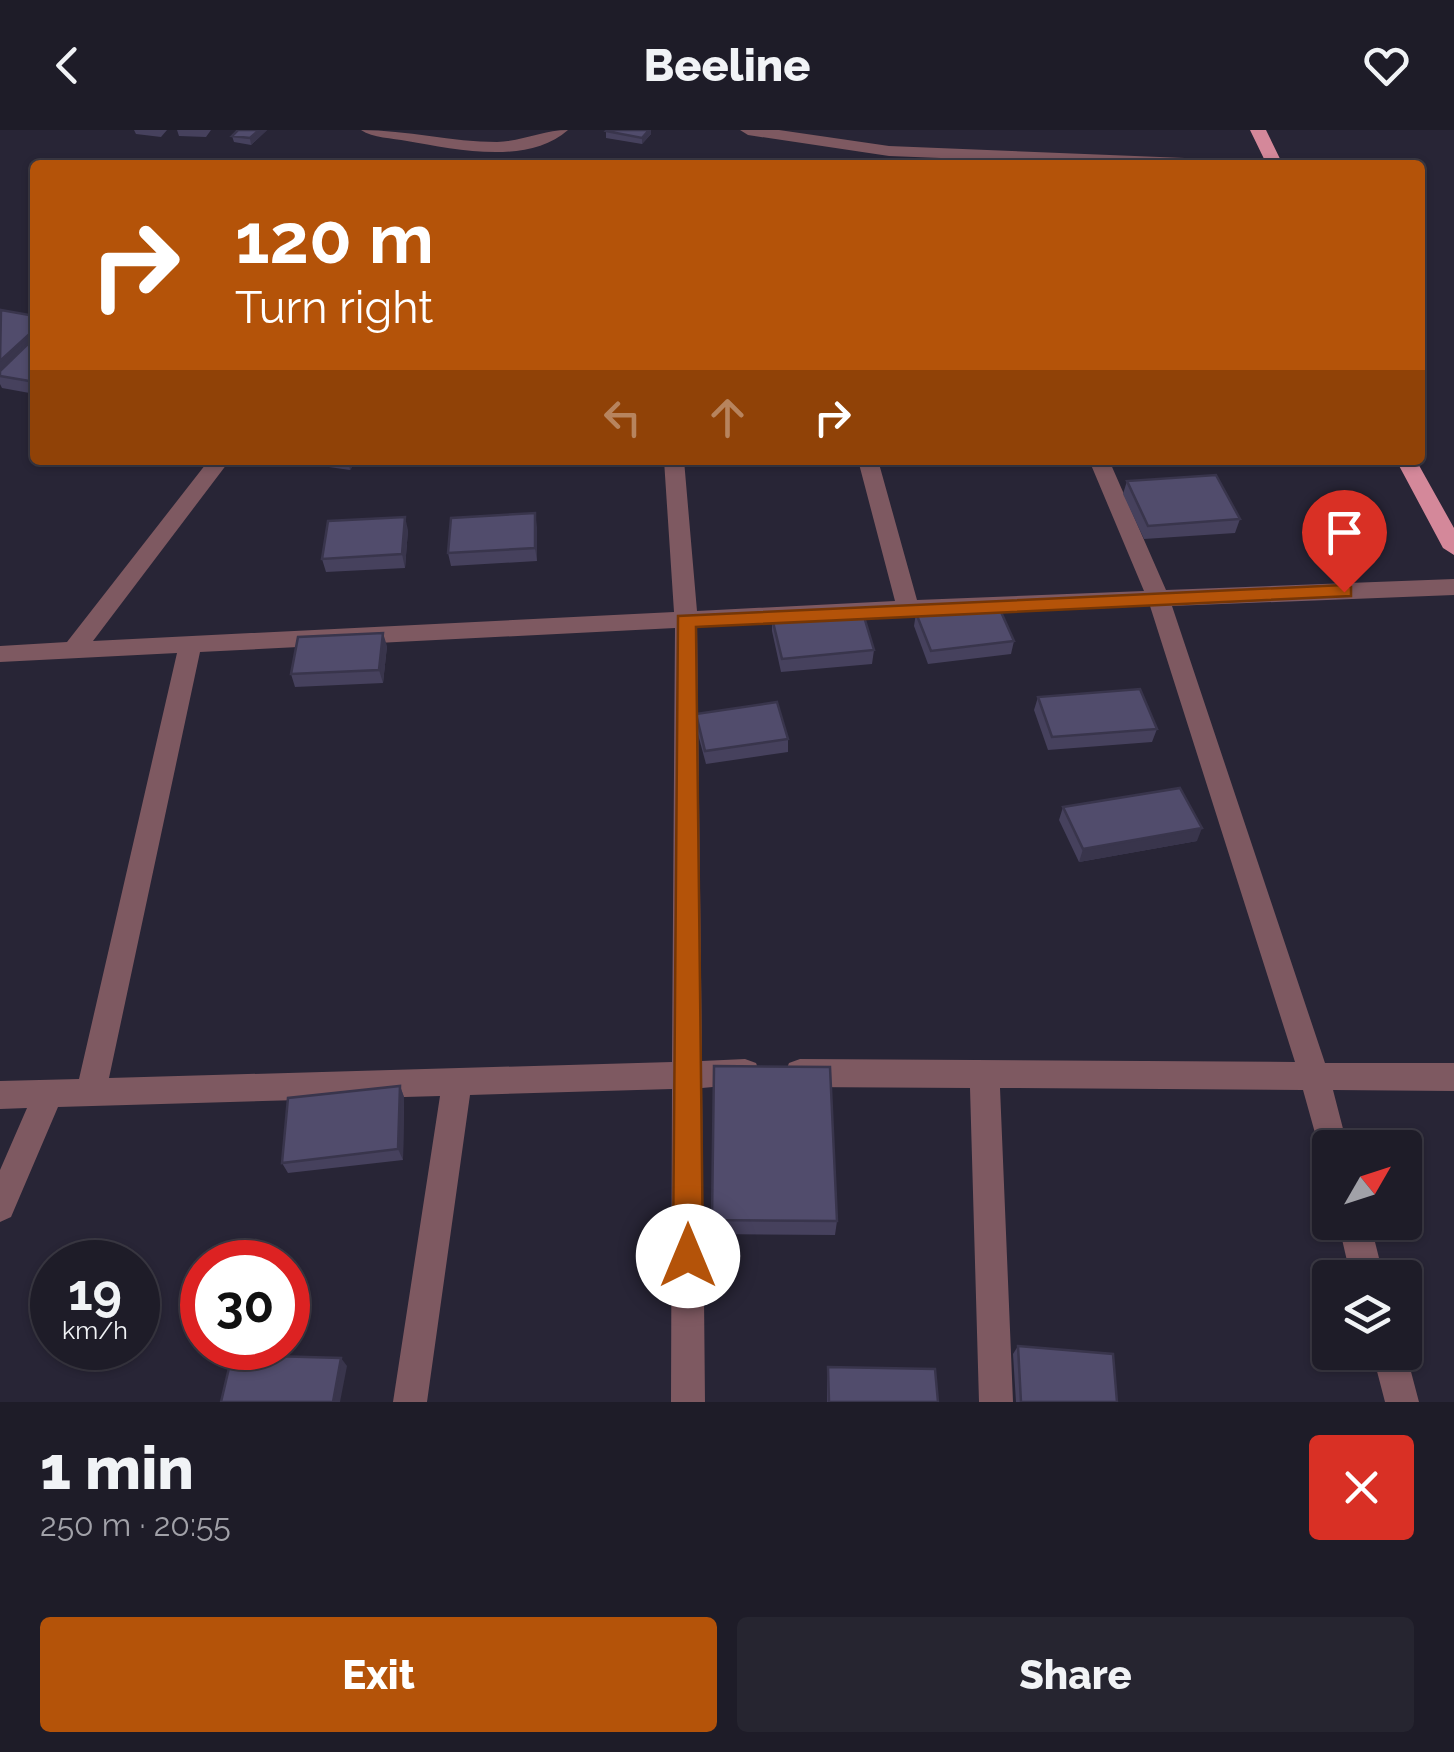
<!DOCTYPE html>
<html lang="en">
<head>
<meta charset="utf-8">
<style>
  :root { --surface:#1e1c28; --page:#262530; --text:#f1f3f6; --muted:#a1a1a8; --line:#3c3a45; --accent:#b45309 }
  body { margin:0; font-family:Raleway,sans-serif; background:var(--page); color:var(--text); height:100vh; display:flex; flex-direction:column; font-size:38px; white-space:nowrap }
  * { box-sizing:border-box; margin:0 }
  p { font-size:32px; color:var(--muted) }
  .icon { flex:none; width:55px; height:55px; fill:none; stroke:currentColor; stroke-width:2; stroke-linecap:round; stroke-linejoin:round }
  .map { position:relative; height:1272px; overflow:hidden }
  .sheet { display:flex; flex-direction:column; background:var(--surface); flex:1 }
  .sheet>* { flex:none }
  .banner { position:absolute; left:30px; top:30px; width:1395px; height:305px; border-radius:10px; box-shadow:0 2px 8px #0004,0 0 0 2px var(--line); background:#b45309; color:#fff; overflow:hidden }
  .needle { width:65px; rotate:51deg }
  .tools { position:absolute; left:1312px; top:1000px; display:grid; gap:20px }
  .tools a { display:grid; place-items:center; width:110px; height:110px; border-radius:10px; background:var(--surface); box-shadow:0 2px 8px #0004,0 0 0 2px var(--line); font-size:50px }
  .speed { position:absolute; left:30px; top:1110px; display:flex; gap:20px; font-size:50px; font-weight:700; text-align:center }
  .speed>* { display:grid; place-content:center; width:130px; height:130px; border-radius:50%; background:var(--surface); box-shadow:0 2px 8px #0004,0 0 0 2px var(--line); line-height:1 }
  .speed small { font-size:25px; font-weight:400 }
  .speed .limit { border:15px solid #d22; background:#fff; color:#111 }
  .pin { position:absolute; display:grid; place-items:center; width:85px; height:85px; color:#fff; margin:-102px -42px; border-radius:50% 50% 50% 0; rotate:-45deg; box-shadow:0 0 10px #0007 }
  .pin .icon { rotate:45deg }
  .me { position:absolute; width:110px; margin:-55px; rotate:0deg; stroke-linejoin:round; filter:drop-shadow(0 0 8px #0008) }
  .turn { display:flex; align-items:center; gap:35px; height:210px; padding:0 40px; font-size:45px }
  .turn .icon { width:130px; height:130px; stroke-width:2.5 }
  .turn b { display:block; font-size:70px; line-height:85px }
  .lanes { display:flex; align-items:center; height:95px; padding:0 40px; background:#0003; justify-content:center; gap:50px; direction:ltr }
  .lanes .off { opacity:.35 }
  .round { display:grid; place-items:center; flex:none; width:105px; height:105px; border-radius:10px; background:var(--page) }
  .headline { display:flex; align-items:center; justify-content:space-between; height:170px; padding:0 40px }
  h1 { font-size:60px; font-weight:800; line-height:75px }
  .cta { display:flex; gap:20px; margin-top:auto; padding:20px 40px }
  .cta a { flex:1; height:115px; border-radius:10px; background:var(--accent); color:#fff; font-size:40px; font-weight:800; line-height:115px; text-align:center }
  .cta a+a { background:var(--page); color:var(--text) }
  header { display:flex; justify-content:space-between; align-items:center; height:130px; padding:0 40px; background:var(--surface); font-size:45px; font-weight:800 }
  .map>svg:first-child { display:block }
  .lines { fill:none; stroke-linecap:round; stroke-linejoin:round }
  .street { fill:#7e5961; fill-rule:evenodd }
  .primary { fill:#d4889a; fill-rule:evenodd }
  .wall { fill:#46415d }
  .shaded-wall { fill:#39354c }
  .building { fill:#514c6c; stroke:#39354c; stroke-width:2.5 }
  .route { fill:#b45309; stroke:#753606; stroke-width:2.5 }
</style>
</head>
<body>
<header><svg class="icon" aria-label="back" viewBox="0 0 24 24"><path d="M15 5l-7 7 7 7"/></svg>Beeline<svg class="icon" aria-label="heart" viewBox="0 0 24 24"><path d="M12 20l-8-8c-3-5 5-10 8-4 3-6 11-1 8 4z"/></svg></header>
<div class="map">
<svg width="1454" height="1272" viewBox="0 0 1454 1272">
  <rect width="100%" height="100%" fill="#282536"/>
  <g class="lines">
    <path class="street" d="M361,0C407,0 452,12 497,12C523,11 543,0 568,0C527,36 455,19 407,11C392,8 373,8 361,0Z
      M740,0H779L889,16L1235,30L1243,35H1119L889,26L748,5Z
      M209,330H230L93,511L674,482L664,330H684L697,481L895,471L858,330H878L917,470L1144,461L1089,330H1109L1166,460L1454,449V465L1172,476L1325,933H1454V961L1333,960L1348,1018H1330V1031L1322,1028L1303,960L1000,958L1013,1272H979L970,958L800,957L789,953L785,943L789,933L800,929L1295,932L1150,476L697,497L702,931L745,929L756,933L760,943L756,953L702,958L705,1272H671L672,959L470,965L427,1272H393L440,966L58,977L11,1087L0,1092V1040L27,978L0,979V951L79,949L177,523L0,532V516L67,512ZM675,498L672,932L109,948L200,522Z
      M1338,1092H1370L1384,1148H1351Z
      M1405,1219L1419,1272H1385L1372,1222H1405Z"/>
    <path class="primary" d="M1250,0H1266L1283,35H1267Z
      M1396,330H1416L1454,398V425L1443,418Z"/>
  </g>
  <path class="wall" d="M134,0H167L161,7L136,4Z
    M177,0H211L206,7L179,6Z
    M267,0L251,15L234,12L232,6Z
    M606,1L651,4L642,14L606,8Z
    M0,181L35,186V264L2,258L0,254Z
    M279,330H357L350,340Z
    M1127,351L1240,389L1235,403L1144,409L1123,364Z
    M537,397V431L451,436L448,423Z
    M408,400L405,438L326,442L322,429Z
    M916,483L1014,511L1011,524L928,534L914,496Z
    M772,488L874,520L872,534L781,542L772,501Z
    M387,516L383,553L295,557L291,544Z
    M1038,567L1157,599L1152,612L1048,620L1034,580Z
    M696,584L788,609V622L706,634L696,597Z
    M1063,677L1197,711L1079,732L1059,690Z
    M714,936L837,1091L835,1105L712,1104Z
    M400,956L404,967L403,1030L288,1043L282,1033Z
    M1018,1216L1117,1272H1016L1013,1224Z
    M828,1237L938,1272H827V1245Z"/>
  <path class="shaded-wall" d="M259,0H267L251,15L250,8Z
    M649,0H651V4L642,14V8Z
    M35,199V218L0,246V231Z
    M348,330H357L350,340Z
    M535,383L537,397V431L535,418Z
    M405,387L408,400L405,438L402,424Z
    M383,503L387,516L383,553L379,540Z
    M1202,698L1197,711L1079,732L1083,719Z
    M400,956L404,967L403,1030L398,1019Z
    M341,1228L347,1236L340,1272H333Z"/>
  <path class="building" d="M238,0H259L250,8L232,6Z
    M607,0H649L642,8L606,1Z
    M1,180L35,186V199L0,231Z
    M35,207V252L0,246V241Z
    M1216,345L1240,389L1148,396L1127,351Z
    M535,383V418L448,423L451,388Z
    M405,387L402,424L322,429L328,391Z
    M997,473L1014,511L931,521L916,483Z
    M862,480L874,520L782,529L772,488Z
    M383,503L379,540L291,544L298,507Z
    M1140,559L1157,599L1052,607L1038,567Z
    M777,572L788,609L705,621L696,584Z
    M1180,658L1202,698L1083,719L1063,677Z
    M714,936L830,937L837,1091L712,1090Z
    M400,956L398,1019L282,1033L288,968Z
    M1018,1216L1113,1224L1117,1272H1021Z
    M232,1225L341,1228L333,1272H221Z
    M828,1237L935,1239L938,1272H829Z"/>
  <path class="route" d="M1344,455L1351,457V466L696,497L703,1126L698,1136L688,1141L677,1136L673,1126L678,486Z"/>
</svg>
<div class="tools">
<a><svg class="needle" viewBox="-14 -14 28 28"><path d="M0-13l5 13h-10z" fill="#e53935"/><path d="M0 13l5-13h-10z" fill="#a1a1a8"/></svg></a>
<a><svg class="icon" aria-label="layers" viewBox="0 0 24 24"><path d="M12 4l9 5-9 5-9-5zM3 14l9 5 9-5"/></svg></a>
</div>
<div class="speed"><div>19<small>km/h</small></div><div class="limit">30</div></div>
<div class="pin" style="left:1344px;top:462px;background:#d93025"><svg class="icon" aria-label="arrive" viewBox="0 0 24 24"><path d="M6 21V4h12l-3 4 3 4H6"/></svg></div>
<svg class="me" style="left:688px;top:1126px" viewBox="-20 -20 40 40"><circle r="19" fill="#fff"/><path d="M0-13L10 11 0 6-10 11z" fill="#b45309"/></svg>
<div class="banner">
<div class="turn"><svg class="icon" aria-label="right" viewBox="0 0 24 24"><path d="M7 20v-9h11M14 6l5 5-5 5"/></svg><div><b>120 m</b>Turn right</div></div>
<div class="lanes"><svg class="icon off" aria-label="left" viewBox="0 0 24 24"><path d="M17 20v-9H6M10 6l-5 5 5 5"/></svg><svg class="icon off" aria-label="ahead" viewBox="0 0 24 24"><path d="M12 20V5M6 11l6-6 6 6"/></svg><svg class="icon" aria-label="right" viewBox="0 0 24 24"><path d="M7 20v-9h11M14 6l5 5-5 5"/></svg></div>
</div>
</div>
<section class="sheet">
<div class="headline"><div><h1>1 min</h1><p>250 m · 20:55</p></div><a class="round" style="background:#d93025;color:#fff"><svg class="icon" aria-label="close" viewBox="0 0 24 24"><path d="M6 6l12 12M18 6L6 18"/></svg></a></div>
<div class="cta"><a>Exit</a><a>Share</a></div>
</section>
</body>
</html>
